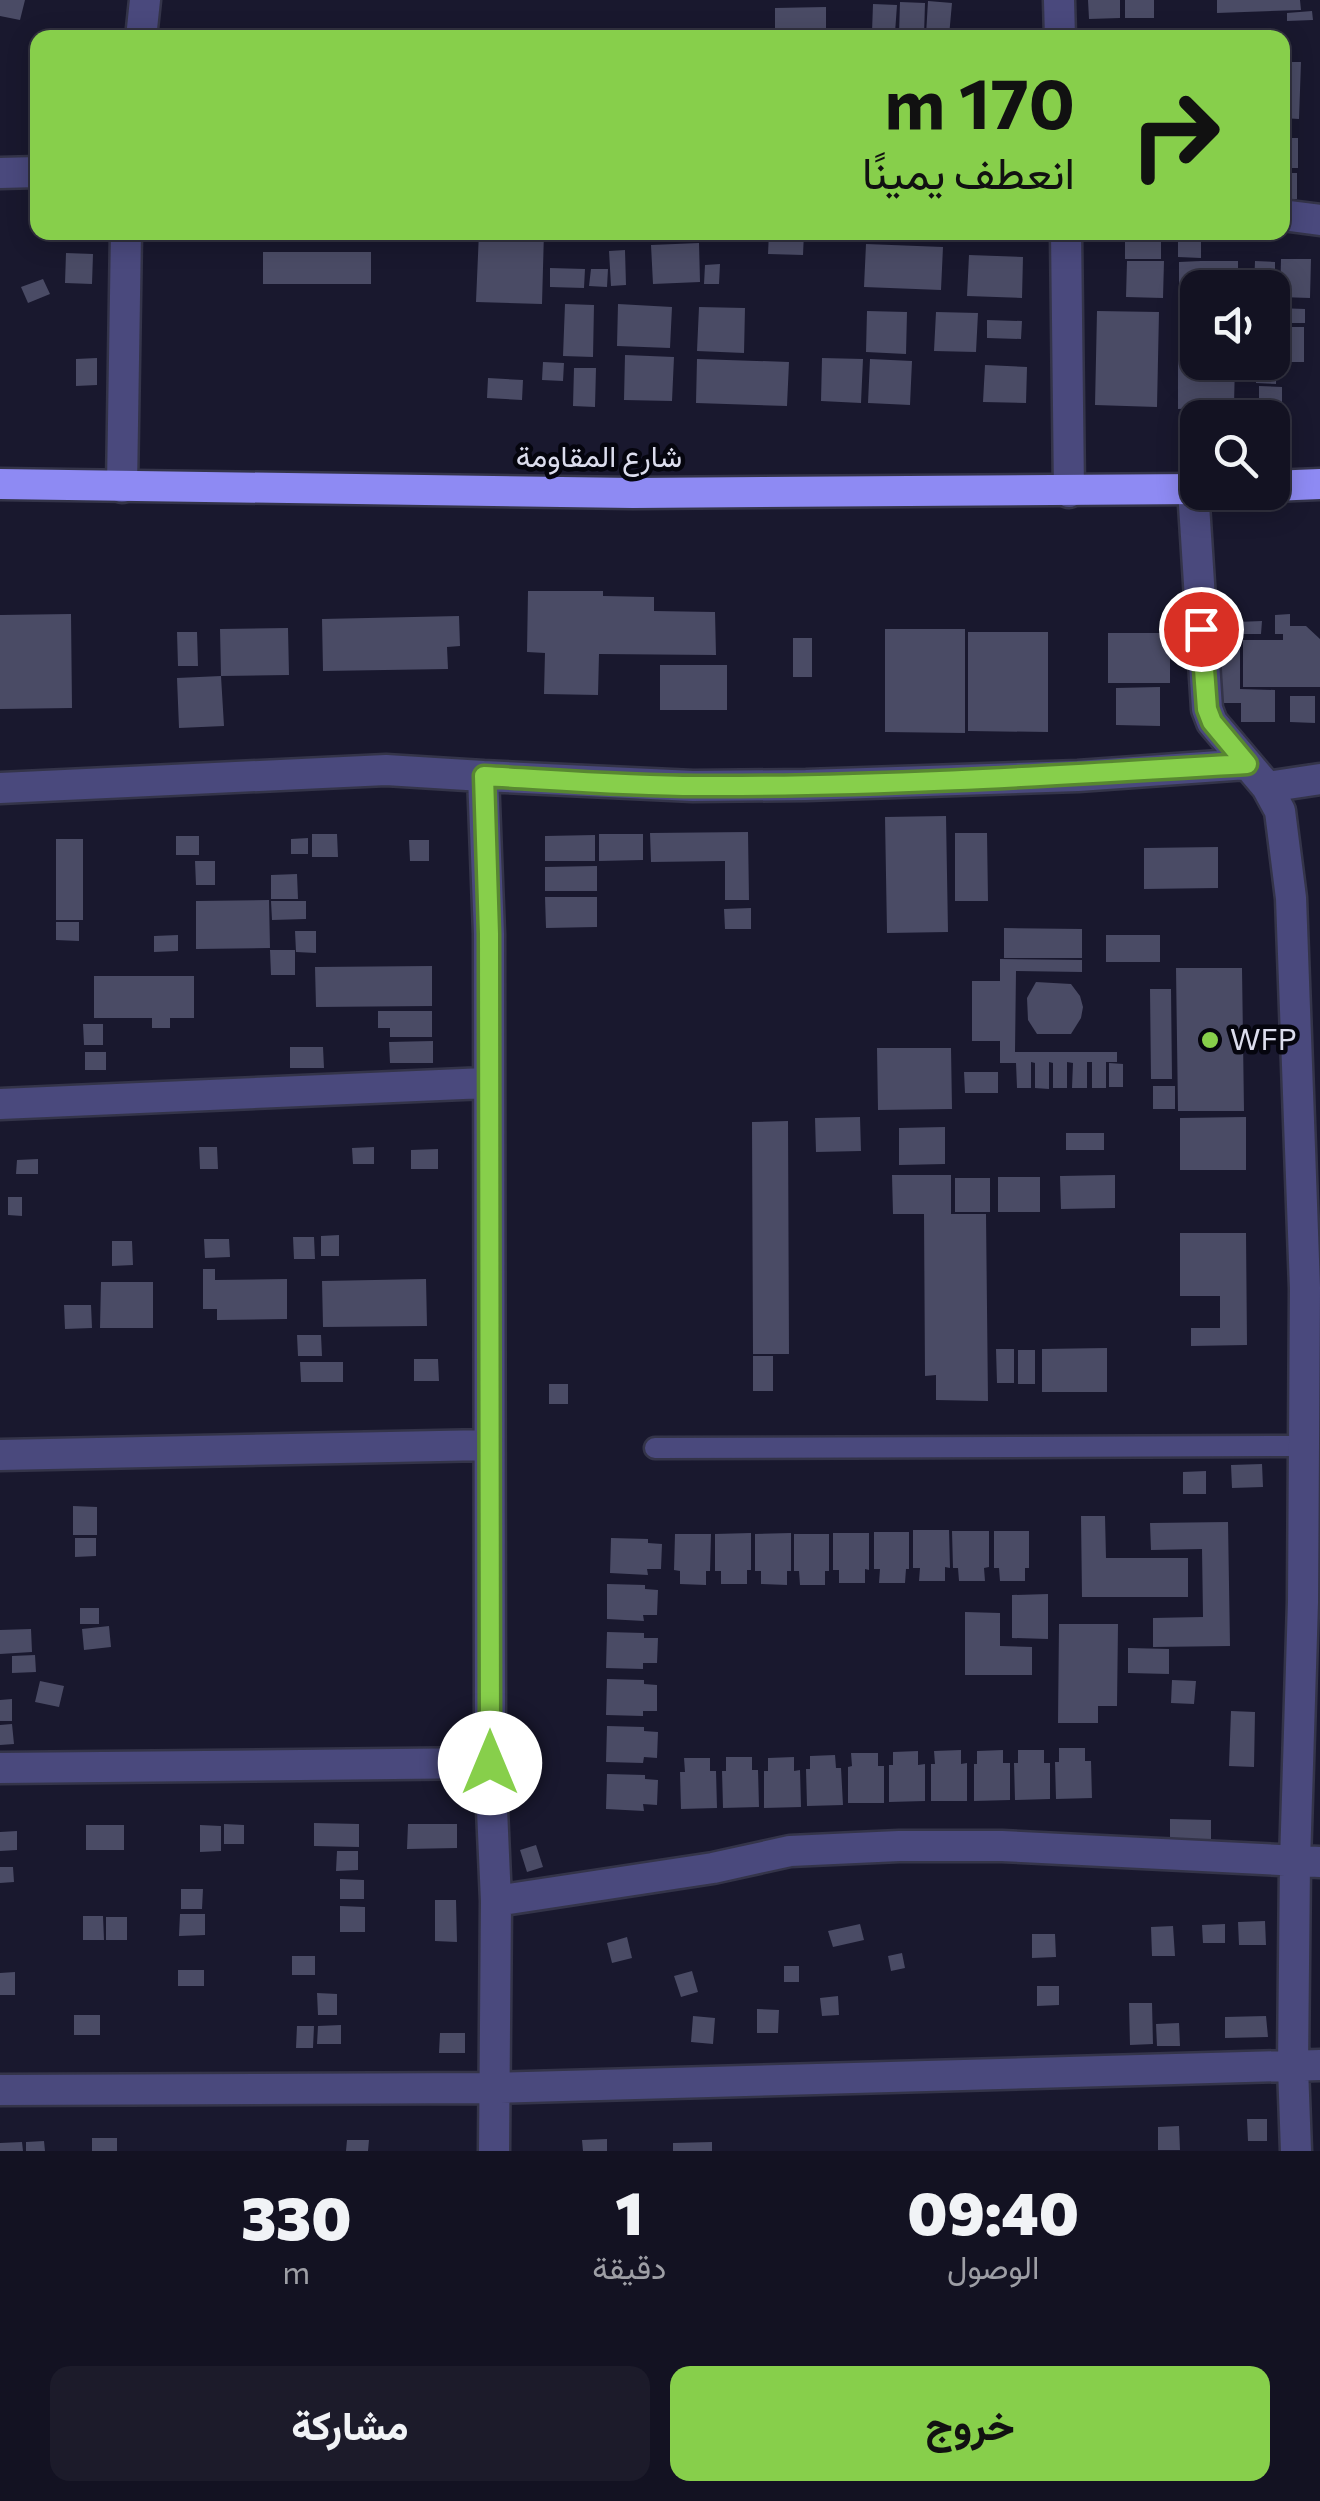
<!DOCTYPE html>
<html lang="ar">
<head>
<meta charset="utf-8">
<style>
  :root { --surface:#131222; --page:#1c1b2a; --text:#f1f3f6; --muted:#9d9ea5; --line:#323240; --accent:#87cf4b }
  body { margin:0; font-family:Commissioner,Vazirmatn,sans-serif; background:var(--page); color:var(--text); direction:rtl; height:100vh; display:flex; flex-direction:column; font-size:38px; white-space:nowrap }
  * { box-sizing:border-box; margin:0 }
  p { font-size:32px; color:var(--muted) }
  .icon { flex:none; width:55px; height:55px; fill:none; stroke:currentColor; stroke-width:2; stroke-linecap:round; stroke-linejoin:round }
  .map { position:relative; height:2151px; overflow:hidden; direction:ltr }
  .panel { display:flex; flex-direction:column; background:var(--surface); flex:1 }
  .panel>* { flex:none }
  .banner { position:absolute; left:30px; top:30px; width:1260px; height:210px; border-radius:20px; box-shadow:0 5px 25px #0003,0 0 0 2px var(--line); direction:rtl; background:#87cf4b; color:#111; overflow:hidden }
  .fabs { position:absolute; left:1180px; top:270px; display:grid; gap:20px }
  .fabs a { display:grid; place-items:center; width:110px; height:110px; border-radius:20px; background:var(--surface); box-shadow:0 5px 25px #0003,0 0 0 2px var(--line); font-size:50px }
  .pin { position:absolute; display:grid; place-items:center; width:85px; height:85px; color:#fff; margin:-42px; border:5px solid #fff; border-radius:50%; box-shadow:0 2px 10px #0007 }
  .me { position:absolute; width:110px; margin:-55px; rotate:0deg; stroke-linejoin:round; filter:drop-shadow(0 0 8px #0008) }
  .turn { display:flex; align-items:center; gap:35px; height:210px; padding:0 50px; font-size:45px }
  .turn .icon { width:130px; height:130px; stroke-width:2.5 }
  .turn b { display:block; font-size:70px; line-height:85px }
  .eta { display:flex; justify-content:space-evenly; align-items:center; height:170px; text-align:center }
  .eta b { font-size:60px; font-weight:800; line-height:70px }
  .primary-button { display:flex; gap:20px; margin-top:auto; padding:20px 50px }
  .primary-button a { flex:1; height:115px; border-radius:20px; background:var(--accent); color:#111; font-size:40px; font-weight:800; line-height:115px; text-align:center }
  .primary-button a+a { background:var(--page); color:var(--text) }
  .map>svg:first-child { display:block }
  .building { fill:#4a4b65 }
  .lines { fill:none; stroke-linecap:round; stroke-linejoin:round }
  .lane-casing { stroke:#343449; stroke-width:25 }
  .street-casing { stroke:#343449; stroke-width:35 }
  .highway-casing { stroke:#343449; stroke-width:35 }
  .lane { stroke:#4a497d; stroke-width:20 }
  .street { stroke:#4a497d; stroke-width:30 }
  .highway { stroke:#8e8af3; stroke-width:30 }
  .route-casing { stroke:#588731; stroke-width:25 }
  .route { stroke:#87cf4b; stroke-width:18 }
  .poi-dot { fill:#87cf4b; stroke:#05050e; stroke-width:4 }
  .labels { text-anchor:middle; stroke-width:9; stroke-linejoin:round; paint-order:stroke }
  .street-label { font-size:30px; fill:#dcdded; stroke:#05050e }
  .poi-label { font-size:30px; fill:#dcdded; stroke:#05050e; text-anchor:start }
</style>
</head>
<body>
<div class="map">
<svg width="1320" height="2151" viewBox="0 0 1320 2151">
  <rect width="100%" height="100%" fill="#19182e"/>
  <path class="building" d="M0,0H25L20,20L0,16Z
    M1088,0H1120V18L1089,19Z
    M1125,0H1154V18H1125Z
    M1217,0H1300L1301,10L1217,13Z
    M928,1L952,3L949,36L926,35Z
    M900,2L925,3L924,36L899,34Z
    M873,4L897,5L895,33L872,32Z
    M826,7V34L775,35V8Z
    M1312,11L1313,20L1287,21V13Z
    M1282,62H1301L1299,119L1282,118Z
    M1282,138H1298V168H1282Z
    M1282,173H1297V199H1282Z
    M479,232H544L542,304L476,302Z
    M769,232H804L803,255L768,254Z
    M967,232H1019V242L967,238Z
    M1125,232H1161V259H1125Z
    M1178,233H1201V258L1178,257Z
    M699,243L700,282L653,284L651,245Z
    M866,244L943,247L941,290L864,287Z
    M625,250L626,285L611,286L609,251Z
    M263,252H371V284H263Z
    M66,253L93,254L92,284L65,283Z
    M969,255L1023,257L1022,298L967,296Z
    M1281,259H1311L1310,298L1280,297Z
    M1127,261H1164L1163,298L1126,297Z
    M1201,261H1238V287H1179V262Z
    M1255,261L1275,262V288H1254Z
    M720,264L719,284H704L705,265Z
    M550,268L585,269L584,288L550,287Z
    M591,269H608L607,287L589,286Z
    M43,279L50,294L28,303L21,287Z
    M565,304L594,305L593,357L563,356Z
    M618,304L672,307L670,348L617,346Z
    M699,307L745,308L744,353L697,351Z
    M1277,308L1305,309V323H1277Z
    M867,311L907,312L906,354L866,352Z
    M1097,311L1159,312L1157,407L1095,405Z
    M936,312L978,313L976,352L934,351Z
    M987,320L1022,321L1021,339L987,338Z
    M1272,324L1277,325L1276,384L1256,383V362H1272Z
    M1279,327H1304V362H1278Z
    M625,355L674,357L672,401L624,400Z
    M1178,356L1198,357V362H1235L1234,406L1178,409Z
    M97,358V385L76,386V359Z
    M822,358L863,359L861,403L821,401Z
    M697,359L789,362L787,406L696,403Z
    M870,359L912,361L910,405L868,403Z
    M543,362L564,363L563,381L542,380Z
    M985,365L1027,367L1026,403L983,402Z
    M574,368H596L595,407L573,406Z
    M488,378L523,380L522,400L487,398Z
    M1259,386L1282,387V403H1259Z
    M528,591H603V596L654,597V611L715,612L716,655L599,654L598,695L544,694L545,653L527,652Z
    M71,614L72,708L0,709V615Z
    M1290,614V626H1306L1320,639V687H1243V640H1283V634H1275V615Z
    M459,616L460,646L447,647L448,669L323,671L322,619Z
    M1262,621L1261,634H1237V622Z
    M288,628L289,675L221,676L220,629Z
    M885,629H965V733L885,732Z
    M177,632H197L198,666H178Z
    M968,632H1048V732L968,731Z
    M1108,633H1170V683H1108Z
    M793,638H812V677H793Z
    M1221,638H1240V689L1275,690V722H1241V703H1221Z
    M660,665H727V710H660Z
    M221,676L224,726L179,728L177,678Z
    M1160,687V726L1116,725V688Z
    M1290,696H1315V723L1290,722Z
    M946,816L948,932L887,933L885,817Z
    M748,832L749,900H725V861L651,862L650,833Z
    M955,833H987L988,901H955Z
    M312,834H337L338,857H312Z
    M599,834H643V860L599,861Z
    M595,835V861H545V836Z
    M176,836H199V855H176Z
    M308,838V854H291V839Z
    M56,839H83V920H56Z
    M409,840H429V861H410Z
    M1218,847V888L1144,889V848Z
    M195,861H215V885H196Z
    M597,866V891H545V867Z
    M297,874L298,899H271V875Z
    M545,897H597V927L546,928Z
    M269,900L270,948L196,949V901Z
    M271,901H306V919L272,920Z
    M751,908V929H725L724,909Z
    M56,922H79V941L56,940Z
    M1004,928L1082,929V958H1004Z
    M295,931H316V953L296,952Z
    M178,935V951L154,952V936Z
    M1106,935H1160V962H1106Z
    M270,950H295V975H271Z
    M1000,959L1082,960V972L1016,971L1015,1052H1117V1062H1106V1088H1092V1062H1087V1088H1072L1073,1063L1067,1062V1088H1053V1063L1049,1062V1089L1035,1088V1063L1031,1062V1088H1017L1016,1063H1000V1041H972V981H1000Z
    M432,966V1006L316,1007L315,967Z
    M1176,968H1242L1244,1111H1178Z
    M94,976H194V1018H170V1028H152V1018H94Z
    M1036,982L1071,984L1080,996L1083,1007L1081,1018L1071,1034H1037L1028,1020L1027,998Z
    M1150,989H1171L1172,1079H1151Z
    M378,1011H432V1037H390V1028H378Z
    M83,1024H103V1045H84Z
    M433,1041V1063H390L389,1042Z
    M290,1047H323L324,1068H290Z
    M877,1048H951L952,1109L878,1110Z
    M85,1052H106V1070H85Z
    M1109,1063L1123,1064V1087H1109Z
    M964,1072H998V1093H965Z
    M1153,1086H1175V1109H1153Z
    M860,1117L861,1151L816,1152L815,1118Z
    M1246,1117V1170H1180V1118Z
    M788,1121L789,1354H753L752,1122Z
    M945,1127V1164L899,1165V1128Z
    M1066,1133H1104V1150H1066Z
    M199,1147H217L218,1169H200Z
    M374,1147V1164H353L352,1148Z
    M438,1149V1169H411V1150Z
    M38,1159V1174H16L17,1160Z
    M892,1175H951V1214H986L988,1401L936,1400V1375L925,1376L924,1214H893Z
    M1115,1175V1208L1061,1209L1060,1176Z
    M998,1177H1040V1212H998Z
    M955,1178H990V1212H955Z
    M8,1197H22V1216L8,1215Z
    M1180,1233H1246L1247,1345L1191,1346V1328H1220V1296H1180Z
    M339,1235V1256H321V1236Z
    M293,1237H314L315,1259H294Z
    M204,1239H229L230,1257L205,1258Z
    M112,1241H132L133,1265L112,1266Z
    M203,1269H215V1280L287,1279V1319L217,1320V1309H203Z
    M426,1279L427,1326L323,1327L322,1281Z
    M101,1282H153V1328H100Z
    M64,1305H91L92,1328L65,1329Z
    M297,1335H321L322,1356H298Z
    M1107,1348V1392H1042V1349Z
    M996,1349H1014V1383H997Z
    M1018,1350H1035V1384H1018Z
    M753,1356H773V1391H753Z
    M414,1359H438L439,1381H414Z
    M300,1362H343V1382H301Z
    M549,1384H568V1404H549Z
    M1262,1464L1263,1487L1232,1488L1231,1465Z
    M1206,1471V1494H1183V1472Z
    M73,1506L97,1507V1535H73Z
    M1081,1516H1105L1106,1558H1188V1597H1082Z
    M1228,1522L1230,1646L1153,1647V1618L1203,1617L1202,1549L1151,1550L1150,1523Z
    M913,1530H949L950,1568L945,1567V1581H919L920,1568H913Z
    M952,1531H989V1567L984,1568L985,1581H959L958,1568H953Z
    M994,1531H1029V1568H1025V1581H1000L999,1568H994Z
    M874,1532H909V1569H906L905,1583H879L880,1569H874Z
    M751,1533V1570H747V1584H721V1571H715V1534Z
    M791,1533V1571H787V1585L761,1584V1571H755V1534Z
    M833,1533H869V1570L865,1569V1583H839V1570H833Z
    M675,1534H711L710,1571H706V1585L680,1584V1571L674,1570Z
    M794,1534H829V1571H825V1585H800L799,1571H794Z
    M75,1538H96V1556L75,1557Z
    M611,1538L648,1539V1543L662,1544L661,1569H647L648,1575L610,1573Z
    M607,1584L645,1585V1589L658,1590L657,1615H643L644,1621L607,1619Z
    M1048,1594V1639L1012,1638V1595Z
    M80,1608H99V1624H80Z
    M965,1612L1000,1613V1646L1032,1647V1675H965Z
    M1059,1624H1118L1117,1706H1098V1723H1058Z
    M109,1626L111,1647L84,1650L82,1629Z
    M31,1629L32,1652L0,1654V1630Z
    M607,1632L644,1633V1638H658L657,1663H643V1669L606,1668Z
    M1128,1648L1169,1649V1674L1128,1673Z
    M35,1655L36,1672L12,1673V1656Z
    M607,1679L644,1680V1684L657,1685V1711H643V1716L606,1715Z
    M1172,1680L1196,1681L1194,1704L1171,1703Z
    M40,1681L64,1686L59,1707L35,1702Z
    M12,1699V1721H0V1700Z
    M1231,1711L1255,1712L1254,1767L1229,1766Z
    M12,1724L14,1744L0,1745V1725Z
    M607,1726L644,1727V1731L658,1732L657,1758L644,1757L643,1763L606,1762Z
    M1059,1748H1085V1761H1091L1092,1798L1056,1799L1055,1762H1059Z
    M961,1750V1764L967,1763V1801H931V1764H935L934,1751Z
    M1003,1750V1763H1010V1800L974,1801V1764H977V1751Z
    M1018,1750H1044V1763H1050V1799L1015,1800L1014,1763H1018Z
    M918,1751V1765L925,1764V1801L889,1802V1765H893V1752Z
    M851,1753H878V1766H884V1803H848V1767L852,1766Z
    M835,1755L836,1768H841L843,1805L807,1806L806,1769H810V1756Z
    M726,1757H752V1770H758L759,1807L723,1808L722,1771H726Z
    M794,1757V1771L800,1770L801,1807L764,1808V1771H768V1758Z
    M684,1758H710V1771H716L717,1808L681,1809L680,1772H685Z
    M607,1774L645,1775V1779L658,1780L657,1805L643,1804L644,1811L606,1809Z
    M1170,1819L1211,1820V1847L1170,1846Z
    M314,1823L359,1824V1847L314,1846Z
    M224,1824L244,1825V1844H224Z
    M408,1824H457V1848L407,1849Z
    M86,1825H124V1850H86Z
    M200,1825L221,1826V1851L200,1852Z
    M17,1831V1850L0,1851V1832Z
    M536,1845L543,1867L527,1872L520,1850Z
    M337,1851H358V1870L336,1871Z
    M0,1867H13L14,1882L0,1883Z
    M340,1879L364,1880V1899H340Z
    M181,1889H203L202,1909H181Z
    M435,1900H456L457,1942L435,1941Z
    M340,1906L365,1907V1932H340Z
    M180,1914H205V1935L179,1936Z
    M83,1916H103L104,1940H83Z
    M106,1917H127V1940H106Z
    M1265,1921L1266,1945H1239L1238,1922Z
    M860,1924L864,1940L833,1947L828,1931Z
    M1225,1924V1943H1203L1202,1925Z
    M1173,1926L1175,1956H1152L1151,1927Z
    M1032,1934H1055L1056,1957L1032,1958Z
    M627,1937L632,1958L612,1963L607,1943Z
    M902,1953L905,1968L891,1971L888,1956Z
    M292,1956H315V1975H292Z
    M784,1966H799V1982H784Z
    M178,1970H204V1986H178Z
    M692,1971L698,1992L681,1997L674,1976Z
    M15,1972V1995H0V1973Z
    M1037,1986H1059V2005L1037,2006Z
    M317,1993L337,1994V2015H318Z
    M838,1996L839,2015L822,2016L820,1998Z
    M1129,2003H1152L1153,2044L1130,2045Z
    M757,2009L779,2010L778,2033H757Z
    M74,2015H100V2035H74Z
    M693,2016L715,2018L713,2044L691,2042Z
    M1266,2016L1268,2037L1225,2038V2017Z
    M1179,2023L1180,2046H1157L1156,2024Z
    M341,2025V2044H317L318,2026Z
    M297,2026H314L313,2048H296Z
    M440,2033H465V2053H439Z
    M1247,2119H1267V2141H1248Z
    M1179,2126L1180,2150H1158V2127Z
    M92,2138H117V2151H92Z
    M607,2139V2151H583L582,2140Z
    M347,2140H369L368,2151H346Z
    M44,2141L45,2151H26V2142Z
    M22,2142L23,2151H0V2143Z
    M712,2142V2151H673V2143Z"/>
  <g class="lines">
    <defs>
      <path id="lane" d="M655,1448L1304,1446"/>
      <path id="street" d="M1059,0L1060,38
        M141,38L145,0
        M0,173L38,172
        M1282,215L1320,220
        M1066,232L1069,492
        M122,487L126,232
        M1193,489L1207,709L1212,722L1267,787L1280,811L1291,898L1305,1288L1303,1602L1295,1862L1293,2067L1296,2151
        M483,776L693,786L806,785L1078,776L1247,764
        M1267,787L1320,779
        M0,788L386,770L483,776L489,934L490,1763L496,1901
        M0,1104L486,1083
        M0,1455L488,1445
        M0,1768L490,1763
        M0,2090L492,2088L1320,2065
        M494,2151L496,1901L713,1868L790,1851L899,1846H1002L1320,1862"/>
      <path id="highway" d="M0,484L633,493L1198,489
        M1272,486L1320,484"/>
    </defs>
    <use href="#lane" class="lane-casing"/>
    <use href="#street" class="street-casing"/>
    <use href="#highway" class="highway-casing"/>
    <use href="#lane" class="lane"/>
    <use href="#street" class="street"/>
    <use href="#highway" class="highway"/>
  </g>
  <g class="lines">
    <defs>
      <path id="route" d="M490,1763L489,934L484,776C555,780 626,786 697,786C881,787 1064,775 1247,764L1212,722L1207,709L1201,629"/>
    </defs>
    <use href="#route" class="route-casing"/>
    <use href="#route" class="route"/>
  </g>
  <circle class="poi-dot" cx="1210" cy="1040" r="10"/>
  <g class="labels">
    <g class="street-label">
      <text x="599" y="467">شارع المقاومة</text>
    </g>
    <g class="poi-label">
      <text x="1230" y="1050">WFP</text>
    </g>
  </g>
</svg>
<div class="fabs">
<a><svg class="icon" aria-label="sound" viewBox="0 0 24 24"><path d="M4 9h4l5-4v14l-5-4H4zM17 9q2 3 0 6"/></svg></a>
<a><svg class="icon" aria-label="search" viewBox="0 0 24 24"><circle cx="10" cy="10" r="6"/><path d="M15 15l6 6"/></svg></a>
</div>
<div class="pin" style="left:1201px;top:629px;background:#d93025"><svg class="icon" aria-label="arrive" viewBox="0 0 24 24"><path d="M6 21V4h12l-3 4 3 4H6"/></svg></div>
<svg class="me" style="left:490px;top:1763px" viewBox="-20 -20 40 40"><circle r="19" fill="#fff"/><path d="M0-13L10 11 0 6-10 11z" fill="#87cf4b"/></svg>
<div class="banner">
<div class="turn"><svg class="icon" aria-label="right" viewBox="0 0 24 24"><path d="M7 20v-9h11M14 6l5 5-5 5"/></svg><div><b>170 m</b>انعطف يمينًا</div></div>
</div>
</div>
<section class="panel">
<div class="eta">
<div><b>09:40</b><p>الوصول</p></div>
<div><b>1</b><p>دقيقة</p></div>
<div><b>330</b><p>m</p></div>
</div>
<div class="primary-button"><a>خروج</a><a>مشاركة</a></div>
</section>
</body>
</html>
